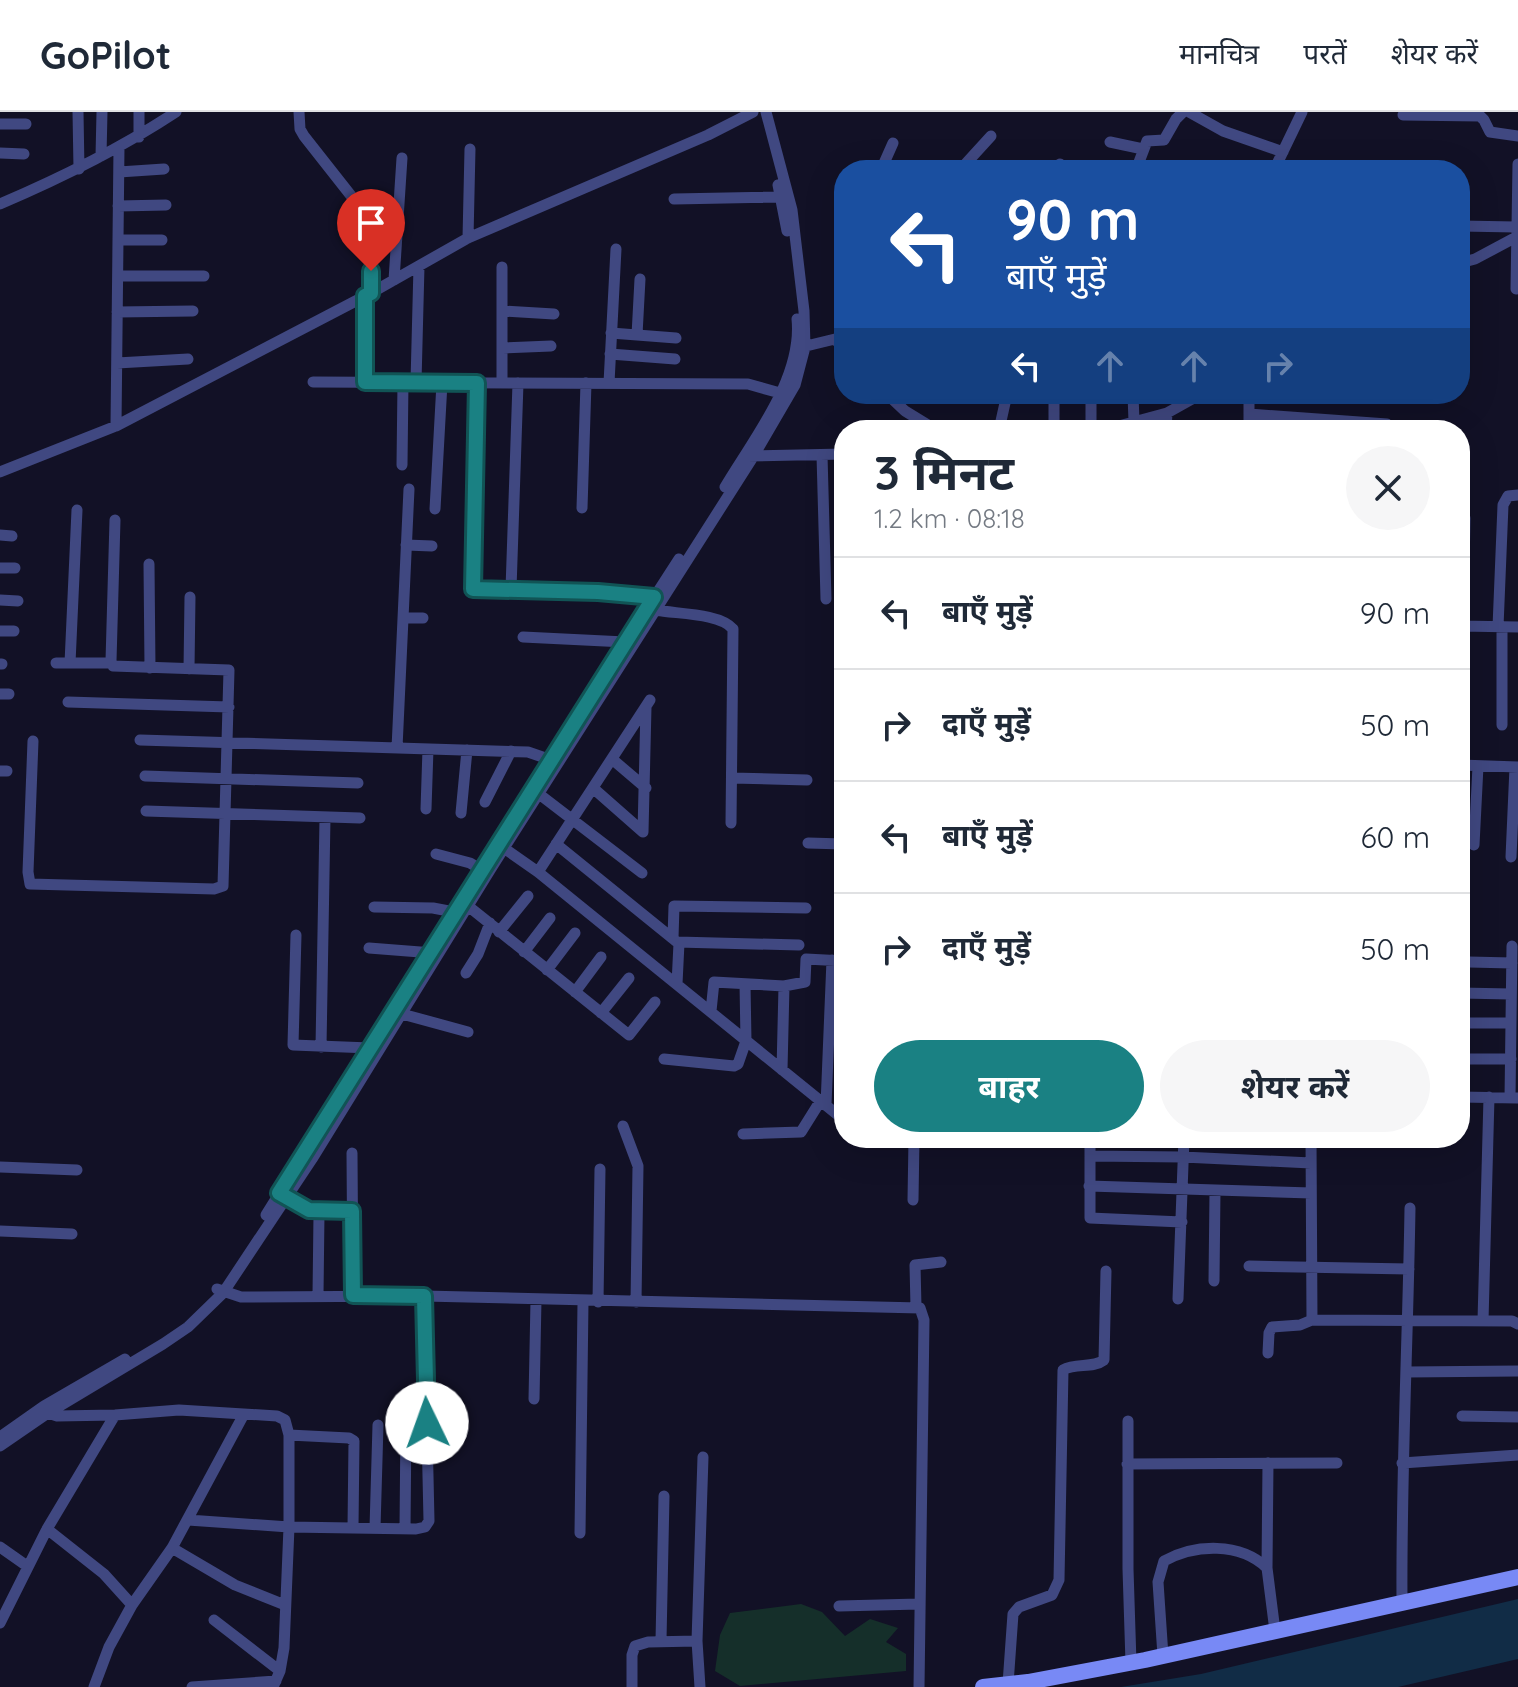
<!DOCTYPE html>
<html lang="hi">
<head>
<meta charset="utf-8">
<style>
  :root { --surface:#fff; --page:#f6f6f7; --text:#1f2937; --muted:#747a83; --line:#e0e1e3; --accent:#1a8183 }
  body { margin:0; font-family:Quicksand,"Noto Sans Devanagari",sans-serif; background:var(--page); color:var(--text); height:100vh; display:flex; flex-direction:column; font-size:30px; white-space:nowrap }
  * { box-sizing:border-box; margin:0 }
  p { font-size:26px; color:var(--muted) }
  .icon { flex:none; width:44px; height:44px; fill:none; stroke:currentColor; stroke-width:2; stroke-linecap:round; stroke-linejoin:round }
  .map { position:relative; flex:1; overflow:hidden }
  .sheet { position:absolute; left:834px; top:308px; width:636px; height:728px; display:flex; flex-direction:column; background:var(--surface); border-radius:32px; box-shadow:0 8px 32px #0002 }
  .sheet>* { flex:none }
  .hud { position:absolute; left:834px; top:48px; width:636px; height:244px; border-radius:32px; box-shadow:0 8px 32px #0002; background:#1a4fa0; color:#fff; overflow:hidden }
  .pin { position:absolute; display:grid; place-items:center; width:68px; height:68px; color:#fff; margin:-82px -34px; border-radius:50% 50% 50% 0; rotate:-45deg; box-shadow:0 0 8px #0007 }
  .pin .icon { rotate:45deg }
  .me { position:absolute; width:88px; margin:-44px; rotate:357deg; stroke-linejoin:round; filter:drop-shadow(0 0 6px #0008) }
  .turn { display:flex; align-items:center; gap:28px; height:168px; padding:0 40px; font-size:36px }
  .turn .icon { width:104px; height:104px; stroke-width:2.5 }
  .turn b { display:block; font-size:56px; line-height:68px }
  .lanes { display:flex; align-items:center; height:76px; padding:0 40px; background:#0003; justify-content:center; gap:40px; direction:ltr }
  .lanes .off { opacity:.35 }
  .round { display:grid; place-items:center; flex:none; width:84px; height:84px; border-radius:42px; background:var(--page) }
  .overview { display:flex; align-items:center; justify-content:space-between; height:136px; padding:0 40px }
  h1 { font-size:48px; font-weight:700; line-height:60px }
  .action { display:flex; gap:16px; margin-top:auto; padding:16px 40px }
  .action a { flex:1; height:92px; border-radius:48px; background:var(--accent); color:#fff; font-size:32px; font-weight:700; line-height:92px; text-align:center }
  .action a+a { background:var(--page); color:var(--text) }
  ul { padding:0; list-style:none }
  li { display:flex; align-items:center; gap:24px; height:112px; padding:0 40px; border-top:2px solid var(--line) }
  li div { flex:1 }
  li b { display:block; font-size:30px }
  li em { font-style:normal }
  header { display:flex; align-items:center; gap:48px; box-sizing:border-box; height:112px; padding:0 40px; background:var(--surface); border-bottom:2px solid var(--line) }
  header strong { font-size:38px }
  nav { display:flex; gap:44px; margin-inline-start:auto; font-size:28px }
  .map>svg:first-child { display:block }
  .green { fill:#152f2a }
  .water { fill:#112c46 }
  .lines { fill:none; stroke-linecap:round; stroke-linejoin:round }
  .street { stroke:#404881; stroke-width:11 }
  .secondary { stroke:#7889f5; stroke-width:16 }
  .route-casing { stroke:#115455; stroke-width:20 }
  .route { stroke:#1a8183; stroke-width:14 }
</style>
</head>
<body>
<header>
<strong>GoPilot</strong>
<nav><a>मानचित्र</a><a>परतें</a><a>शेयर करें</a></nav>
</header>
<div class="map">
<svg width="1518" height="1575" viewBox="0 0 1518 1575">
  <rect width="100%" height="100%" fill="#121126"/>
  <path class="green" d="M801,1492L822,1500L845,1524L870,1507L898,1516L886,1530L906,1542V1559L740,1574L715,1559L720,1523L730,1501Z"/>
  <path class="water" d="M1518,1487V1547L1398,1575H1121L1201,1562Z"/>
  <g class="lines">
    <path class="street" d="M78,0L79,57
      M299,0L300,17L304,24L367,104L371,181
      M1189,0L1223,19L1283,40
      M1403,3L1480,4L1484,8L1490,20L1518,24
      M0,12H26
      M139,25V0
      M1110,30L1143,37
      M0,41L24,42
      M101,44L102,0
      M881,58L893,31
      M960,58L991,24
      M1057,58L1060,52
      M1136,58L1147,29L1164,28L1176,7L1183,0
      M1274,58L1302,0
      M119,60L164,57
      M778,73L787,119
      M674,87L781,85
      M0,92C61,66 120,37 176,0
      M118,94L166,93
      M1460,114L1516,115
      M468,126L470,37
      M118,128H162
      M1460,151L1475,147L1518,124
      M118,164H204
      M394,168L402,46
      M1516,177L1518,52
      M503,199L554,202
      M117,200L193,199
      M611,221L676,226
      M637,223L640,167
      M503,236L551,234
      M798,236L835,227L844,237
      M610,242L675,247
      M117,251L188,247
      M313,270L748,272L780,281
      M365,270V184
      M416,270L419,154
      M477,271L473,477L598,480L657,485
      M502,271V155
      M609,271L616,137
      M887,282L905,299L936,318
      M1054,282V318
      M1133,282L1134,310
      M1249,302L1387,312
      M116,314L119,35
      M999,318L1007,282
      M1091,318V282
      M1104,318L1167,301L1201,282
      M1166,318L1167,301
      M1249,318V282
      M822,343L826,487
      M748,344L844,342
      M402,353L403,270
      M0,360L116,314L371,181L468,126L708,23L753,0
      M725,375C754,326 803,266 797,207
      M582,396L586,271
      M435,397L442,271
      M0,423L12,424
      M406,433L432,434
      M149,452L150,556
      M0,456H15
      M511,477L518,271
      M0,488L18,489
      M656,498C675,502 720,501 733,517L731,711
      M403,506H423
      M1460,514L1518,515
      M1498,515L1503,393L1508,384L1518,383
      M0,519H14
      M523,525L625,530
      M56,551H111
      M70,551L77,398
      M0,552H2
      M189,557L190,485
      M0,582H9
      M68,590L229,595
      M1461,603L1465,406
      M1502,613V515
      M140,628L528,640L557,650
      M33,629L28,760L30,772L214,777L223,774L229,558L113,554L111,549L115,408
      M397,636L409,377
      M612,647L646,676
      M1460,653L1518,655
      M0,659H7
      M145,664L358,671
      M732,666L807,668
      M593,676L643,720
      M539,682L642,761
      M485,690L511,639
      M426,697L428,637
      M146,699L360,706
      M461,701L467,638
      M643,720L646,595
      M808,731L844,732
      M556,732L677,830L799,833
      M1474,733L1478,654
      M501,734L538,760L844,1008
      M436,742L470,751L487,761
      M1511,745L1515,655
      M538,760L650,588
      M463,790L629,923L655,890
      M374,795L433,796L454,800
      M499,820L528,784
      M296,823L293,933L370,936
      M673,826L674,794L806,796
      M369,836L433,841
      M524,840L550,806
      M1469,850L1512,851
      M547,858L575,821
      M466,861L478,842L490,811
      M677,872L679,831
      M575,880L601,845
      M1460,881L1511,882
      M711,899L714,870L784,874
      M601,901L629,866
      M402,902L468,920
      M1460,911H1511
      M321,935L325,706
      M664,947L734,954L738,952L746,929L745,872
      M1460,947H1511
      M782,958L784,874L805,870L806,847L844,849
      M1460,985L1517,986
      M1510,986L1512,834
      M826,993L832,848
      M623,1014L638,1054L636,1190
      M743,1022L801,1020L821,988
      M1090,1026V1106L1182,1110
      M1311,1026L1312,1208L1512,1209L1518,1212
      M352,1041L353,1183
      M1090,1044L1183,1045L1311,1051
      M0,1055L77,1058
      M1089,1074L1311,1081
      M281,1082L300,1094L320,1100
      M913,1088L914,1026
      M266,1103L550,647L679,447
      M0,1119L72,1122
      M1249,1154L1409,1157
      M1214,1169L1215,1079
      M217,1177L241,1185L424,1184L920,1196L924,1208L919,1575
      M318,1183L319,1102L352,1099
      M1178,1187L1184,1026
      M598,1190L600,1057
      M916,1195L915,1153L941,1150
      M1483,1209L1489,985
      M1268,1241L1269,1221L1272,1215L1300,1213L1312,1208
      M1407,1260L1518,1259
      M534,1287L536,1188
      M48,1301L57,1304L115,1303L179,1298L277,1304L285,1308L289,1323V1415L284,1536L280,1559L273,1575
      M1462,1304L1518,1305
      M1128,1309V1457L1131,1551
      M289,1323L349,1326L354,1329L353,1416
      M0,1325L44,1294L125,1247
      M0,1334L48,1301L163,1232L188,1215L223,1181L312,1047L490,758L753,345L795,273L805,235L804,199L792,98L766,0
      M1402,1351L1518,1343
      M1127,1352L1337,1351
      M188,1408L289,1415L416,1417L425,1415L429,1409L424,1184
      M375,1416L378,1313
      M47,1417L104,1462L132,1493
      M405,1417L406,1309
      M580,1421L583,1190
      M0,1435L27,1454
      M172,1436L235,1473L285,1493
      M1267,1456L1268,1351
      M1402,1491C1401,1359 1408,1228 1410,1096
      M839,1494L919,1492
      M214,1508L280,1559
      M0,1511L47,1417L115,1303
      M661,1529L664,1384
      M1163,1544L1158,1470L1164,1449C1195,1432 1240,1430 1267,1456L1275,1519
      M1008,1572L1013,1502L1019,1495L1052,1483L1059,1468L1063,1258C1076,1250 1092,1257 1104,1248L1106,1159
      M94,1575L109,1535L132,1493L172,1436L243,1304
      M192,1575L276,1569
      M632,1575V1543L635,1534L648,1530L697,1529
      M700,1575L697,1529L703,1345"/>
    <path class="secondary" d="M983,1575L1028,1570L1145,1548L1518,1465"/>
  </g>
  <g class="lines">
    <defs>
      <path id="route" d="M371,159V181L365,184V270L477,271L473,477L598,480L654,485L279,1081L309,1098L352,1099L353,1183L424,1184L427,1311"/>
    </defs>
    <use href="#route" class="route-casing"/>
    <use href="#route" class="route"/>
  </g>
</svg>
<div class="pin" style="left:371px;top:159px;background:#d93025"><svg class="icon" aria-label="arrive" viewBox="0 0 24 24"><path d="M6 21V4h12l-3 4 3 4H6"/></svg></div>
<svg class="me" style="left:427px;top:1311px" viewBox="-20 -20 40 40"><circle r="19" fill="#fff"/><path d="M0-13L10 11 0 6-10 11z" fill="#1a8183"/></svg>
<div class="hud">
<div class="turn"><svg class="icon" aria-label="left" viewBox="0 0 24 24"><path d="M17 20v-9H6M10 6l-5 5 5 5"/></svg><div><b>90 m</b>बाएँ मुड़ें</div></div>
<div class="lanes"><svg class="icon" aria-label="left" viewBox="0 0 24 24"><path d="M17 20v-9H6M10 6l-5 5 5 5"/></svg><svg class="icon off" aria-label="ahead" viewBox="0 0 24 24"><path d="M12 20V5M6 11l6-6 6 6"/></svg><svg class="icon off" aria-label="ahead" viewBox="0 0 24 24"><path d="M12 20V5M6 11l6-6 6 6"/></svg><svg class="icon off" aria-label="right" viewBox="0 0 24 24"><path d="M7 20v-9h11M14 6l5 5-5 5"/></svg></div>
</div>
<section class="sheet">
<div class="overview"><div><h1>3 मिनट</h1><p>1.2 km · 08:18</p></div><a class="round"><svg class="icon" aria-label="close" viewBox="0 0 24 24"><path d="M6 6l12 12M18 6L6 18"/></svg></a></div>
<ul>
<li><svg class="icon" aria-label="left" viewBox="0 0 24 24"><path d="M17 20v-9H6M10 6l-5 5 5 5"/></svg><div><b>बाएँ मुड़ें</b></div><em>90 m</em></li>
<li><svg class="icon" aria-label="right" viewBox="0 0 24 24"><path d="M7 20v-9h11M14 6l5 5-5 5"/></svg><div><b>दाएँ मुड़ें</b></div><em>50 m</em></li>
<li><svg class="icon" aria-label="left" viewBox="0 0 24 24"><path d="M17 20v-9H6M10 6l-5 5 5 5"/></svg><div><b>बाएँ मुड़ें</b></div><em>60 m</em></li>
<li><svg class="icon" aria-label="right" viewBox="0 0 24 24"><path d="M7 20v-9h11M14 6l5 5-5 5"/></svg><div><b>दाएँ मुड़ें</b></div><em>50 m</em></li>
</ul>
<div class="action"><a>बाहर</a><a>शेयर करें</a></div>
</section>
</div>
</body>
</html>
